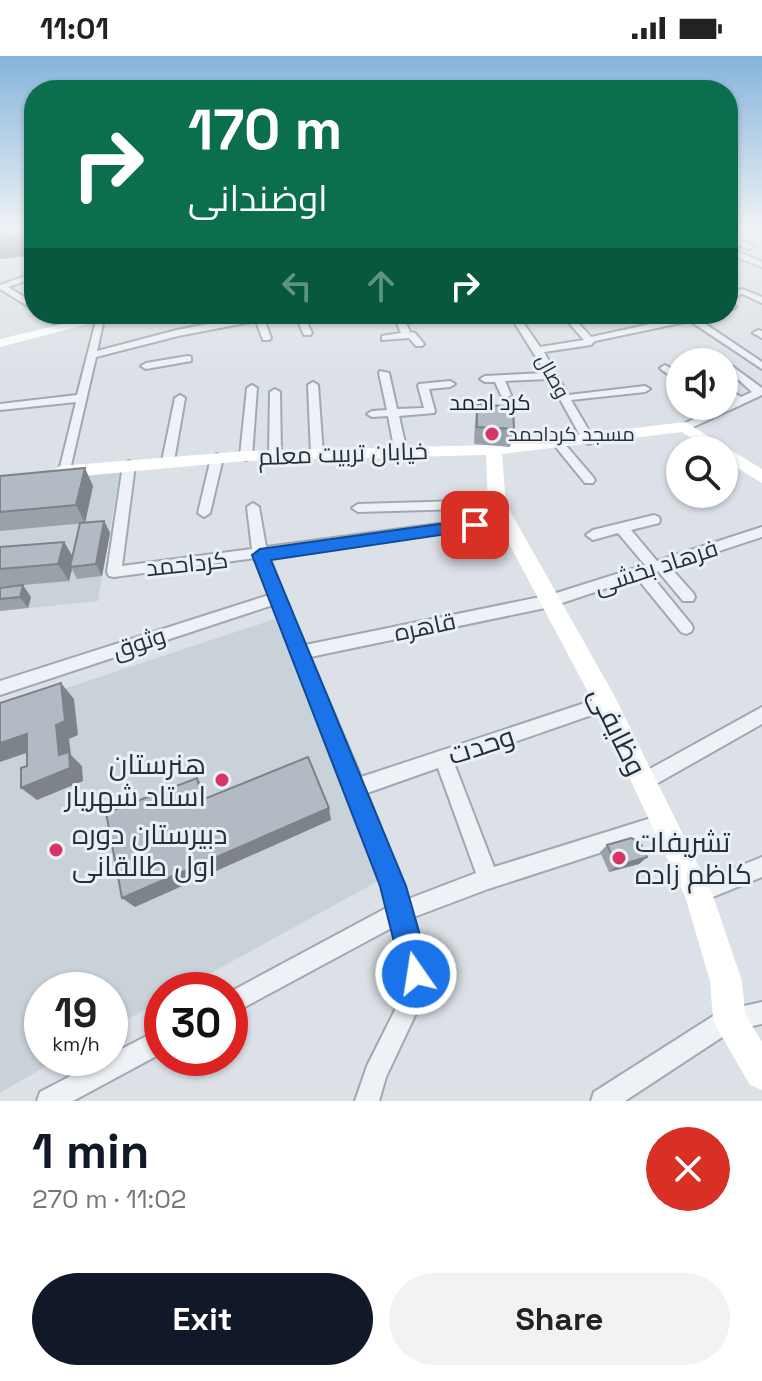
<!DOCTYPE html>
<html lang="en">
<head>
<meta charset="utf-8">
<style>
  :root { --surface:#fff; --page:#f2f2f2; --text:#222; --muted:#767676; --accent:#111827 }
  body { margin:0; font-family:"Space Grotesk",Cairo,sans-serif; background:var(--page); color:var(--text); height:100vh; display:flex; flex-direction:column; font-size:30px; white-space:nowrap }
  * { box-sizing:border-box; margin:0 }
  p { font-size:26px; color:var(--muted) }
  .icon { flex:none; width:44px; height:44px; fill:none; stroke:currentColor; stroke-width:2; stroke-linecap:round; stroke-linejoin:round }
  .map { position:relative; height:1045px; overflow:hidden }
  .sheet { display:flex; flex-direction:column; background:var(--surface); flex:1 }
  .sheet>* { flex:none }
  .banner { position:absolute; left:24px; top:24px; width:714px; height:244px; border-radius:32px; box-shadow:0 2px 6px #0004; background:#0b6e4f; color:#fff; overflow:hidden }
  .fabs { position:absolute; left:666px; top:292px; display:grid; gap:16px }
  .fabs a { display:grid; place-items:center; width:72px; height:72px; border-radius:50%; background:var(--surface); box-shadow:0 2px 6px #0004; font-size:40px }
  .speed { position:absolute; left:24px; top:916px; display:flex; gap:16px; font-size:40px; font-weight:700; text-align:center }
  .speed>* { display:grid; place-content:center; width:104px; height:104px; border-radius:50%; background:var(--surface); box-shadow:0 2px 6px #0004; line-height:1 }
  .speed small { font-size:20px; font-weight:400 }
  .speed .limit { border:12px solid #d22; background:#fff; color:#111 }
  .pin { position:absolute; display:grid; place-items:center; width:68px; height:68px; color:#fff; margin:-34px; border-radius:16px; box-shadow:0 4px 12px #0006 }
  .me { position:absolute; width:88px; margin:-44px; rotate:347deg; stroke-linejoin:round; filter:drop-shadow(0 0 6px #0008) }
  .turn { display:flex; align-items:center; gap:28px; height:168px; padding:0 32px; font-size:36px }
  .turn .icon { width:104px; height:104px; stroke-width:2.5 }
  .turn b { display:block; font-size:56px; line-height:68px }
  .lanes { display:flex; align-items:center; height:76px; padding:0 32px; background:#0003; justify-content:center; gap:40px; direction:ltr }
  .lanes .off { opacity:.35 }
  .round { display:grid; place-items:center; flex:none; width:84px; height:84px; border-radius:42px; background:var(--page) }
  .headline { display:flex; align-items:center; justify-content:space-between; height:136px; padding:0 32px }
  h1 { font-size:48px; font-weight:700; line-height:60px; color:var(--accent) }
  .primary-button { display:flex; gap:16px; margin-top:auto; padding:16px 32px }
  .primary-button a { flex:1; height:92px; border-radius:48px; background:var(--accent); color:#fff; font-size:32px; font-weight:700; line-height:92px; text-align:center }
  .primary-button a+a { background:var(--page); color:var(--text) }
  .status { display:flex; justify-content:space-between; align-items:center; height:56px; padding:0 40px; background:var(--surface); direction:ltr }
  .status svg { height:22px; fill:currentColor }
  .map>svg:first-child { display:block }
  .built { fill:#c9d1d9 }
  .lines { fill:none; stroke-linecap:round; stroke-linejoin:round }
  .street-casing { stroke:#a0a9b1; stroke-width:4 }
  .street { fill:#eef1f5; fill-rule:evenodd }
  .secondary { fill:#fff; fill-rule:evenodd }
  .wall { fill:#99a1a9 }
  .shaded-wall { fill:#7d8389 }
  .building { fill:#b2bbc4; stroke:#7d8389; stroke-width:2 }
  .route { fill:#1a73e8; stroke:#114b97; stroke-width:2 }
  .poi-dot { fill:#d63665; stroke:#eaf0f4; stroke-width:3 }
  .labels { text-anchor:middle; stroke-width:6; stroke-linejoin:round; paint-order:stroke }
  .far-street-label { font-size:20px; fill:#24313d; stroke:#eaf0f4 }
  .far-poi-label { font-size:20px; fill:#24313d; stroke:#eaf0f4; text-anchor:start }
  .far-neighbourhood-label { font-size:22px; fill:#17222e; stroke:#eaf0f4 }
  .street-label { font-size:24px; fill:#24313d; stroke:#eaf0f4 }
  .near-street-label { font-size:28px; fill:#24313d; stroke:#eaf0f4 }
  .near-poi-label { font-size:28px; fill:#24313d; stroke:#eaf0f4; text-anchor:start }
</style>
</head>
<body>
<div class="status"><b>11:01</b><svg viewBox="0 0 49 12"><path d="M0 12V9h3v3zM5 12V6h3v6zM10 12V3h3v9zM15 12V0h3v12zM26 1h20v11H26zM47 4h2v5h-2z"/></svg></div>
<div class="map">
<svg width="762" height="1045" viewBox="0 0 762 1045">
  <rect width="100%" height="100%" fill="#dbe1e7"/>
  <path class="built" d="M120,415L98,545L0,555V426Z
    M275,563L382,823L180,934H162V944L110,973V934H42V1002H60L0,1037V654Z"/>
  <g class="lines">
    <defs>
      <path id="street" d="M733,173H741V174L737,176Z
        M728,179L753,189L754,191L747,193L728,184Z
        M728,194H734L762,206V211L728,198Z
        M34,217V222L8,231L34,247V254L0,233V229Z
        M742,233L762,241V247L742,238L728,243V237Z
        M728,249L732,248L736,251L728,255Z
        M41,258H51L61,265L54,267Z
        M259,258H282L264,263L271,282L269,284H263L256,265L178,280L96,301L69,418L65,419L59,415L76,346L0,354V348L77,339L97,261L104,263L97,295L177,274Z
        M295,258H303L312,277L310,279H304Z
        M393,258H401L403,262L432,260V264L406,267L410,276L415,277L424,288L422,290H416L409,282L382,284V280L401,277Z
        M509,258H517L540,291L584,284L561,258H570L591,281L692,259L762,306V313L690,265L595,285L591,289L544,296L568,339L645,330L650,333L645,336L571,344L595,385L589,388L583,385L549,323L505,325L511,339L506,342L501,339L495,326H485L480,323L485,320L546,317Z
        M758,274L762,275V282L753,277Z
        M188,300L191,301V305L146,313L141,310L146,307Z
        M665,309L680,318V326L662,314L660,312Z
        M732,310L762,332V339L689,373H681V369L733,345L724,338V330L741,341L752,336L729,315V311Z
        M380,315L389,317L397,353L424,352L418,330L419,328L450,325L455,328L450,331L429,333L435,355L434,357L399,360L407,396L405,399L401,400L395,396L388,360L372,361L367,358L372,355L387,354L379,317Z
        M313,326L318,329L323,398L317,402L311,398L308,329Z
        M252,329L257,332L252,400L246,404L240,400L247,332Z
        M275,333L280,336L281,399L275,403L269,399L270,336Z
        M180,339L185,342L174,405L168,409L162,405L175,342Z
        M559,384L563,386L593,421L595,424L593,427H585L555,390V386Z
        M217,398L223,402L210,457L204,461L198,457L211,402Z
        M129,405L135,409L122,510L252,493L247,451L253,447L259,451L266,491L505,459L510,461L511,464L505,469L267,501L305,589L550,539L645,509L618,477L593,484L586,479L593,474L654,459L659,461L660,464L659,467L631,474L657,505L762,471V481L670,511L693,537L695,541L693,545H683L658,515L650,518L691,568L693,572L691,576L686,578L681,576L637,522L550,551L310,601L361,721L606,640L612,642L614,647L612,652L454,707L494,811L664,758L671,760L673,767L671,774L664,776L488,833L414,861L427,918L418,953L386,1021L379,1045H355L367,1010L397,950L405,918L395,870L230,959V936L390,850L347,732L273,549L0,639V625L269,539L255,502L114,521L109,520L107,516L123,409ZM438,712L476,817L408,843L367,737Z
        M497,444L503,448L497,452L358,456L352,452L358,448Z
        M762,651V668L649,732L643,735L637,732L634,726L637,720Z
        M762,801V821L698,847L691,844L688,837L691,830Z
        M762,946V968L733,974L625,1045H591L594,1036L721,955Z
        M162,972V997L73,1045H37L40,1036L105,1002H110V999Z"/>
    </defs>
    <use href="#street" class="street-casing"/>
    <use href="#street" class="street"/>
    <path class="secondary" d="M105,258H127L0,291V283Z
      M685,366L762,413V427L724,404V394H710L682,376L502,398L506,448L614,639L712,837L742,925L745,958L762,986V1034L750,1029L718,974L713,963L710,925L685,840L598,655L488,448L486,399L246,405L60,422L52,416L60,410L246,395L494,389Z"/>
  </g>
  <path class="wall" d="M477,348L514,373L510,391L474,388L475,366Z
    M0,420L93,430L85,467L0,475Z
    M104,465L110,477L102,520L77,523L72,513L69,525L0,531V491L64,486L73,501Z
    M0,532L31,541L28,552L0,555Z
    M607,789L647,801L639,808L609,816L600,796Z"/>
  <path class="shaded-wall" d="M34,179V199L0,203V182Z
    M85,412L93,430L85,467L76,449Z
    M104,465L110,477L102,520L96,508Z
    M64,486L74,503L70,511L72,513L69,525L58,508Z
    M23,529L31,541L28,552L20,541Z
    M61,627L74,643L78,679L69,683L71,699L82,710L83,725L37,744L21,732L59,699L56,669Z
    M27,678L41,692L0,706V687Z
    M197,722L205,734L210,756L202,744Z
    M329,752L331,764L135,851L122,842Z
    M647,801L639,808L609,816L617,810Z"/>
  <path class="building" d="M0,173H34V179L0,182Z
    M477,348L513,351L514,373L477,371Z
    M85,412L76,449L0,456V420Z
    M104,465L96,508L70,511L80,467Z
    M64,486L58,508L0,513V491Z
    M23,529L20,541L0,543V532Z
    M61,627L65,665L56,669L59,699L69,696L70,712L21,732V712L27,710V678L0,687V647Z
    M308,701L329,752L122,842L106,757L197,722L202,744Z
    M631,782L640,786L647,801L617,810L607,789Z"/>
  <linearGradient id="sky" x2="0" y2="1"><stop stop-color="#86b4dc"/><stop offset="0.54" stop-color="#eff2f4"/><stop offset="1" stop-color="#eff2f4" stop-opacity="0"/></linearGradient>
  <rect width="762" height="320" fill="url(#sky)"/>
  <path class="route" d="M475,463L481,465V473L271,504L406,830L431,918L426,928L416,932L406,928L402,918L380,830L252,499L260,493Z"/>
  <g class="poi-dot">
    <circle cx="492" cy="378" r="8"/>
    <circle cx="222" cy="724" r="8"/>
    <circle cx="56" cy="794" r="8"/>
    <circle cx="619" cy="802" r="8"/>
  </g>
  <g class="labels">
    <g class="far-street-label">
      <text transform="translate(553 320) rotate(61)" y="7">وصال</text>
    </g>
    <g class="far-poi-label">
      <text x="508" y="385">مسجد کرداحمد</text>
    </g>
    <g class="far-neighbourhood-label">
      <text x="490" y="354">کرد احمد</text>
    </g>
    <g class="street-label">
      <text transform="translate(343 398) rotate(-2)" y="8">خیابان تربیت معلم</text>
      <text transform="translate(187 508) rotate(-6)" y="8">کرداحمد</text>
      <text transform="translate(656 511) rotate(-18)" y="8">فرهاد بخشی</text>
      <text transform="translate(425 571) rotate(-12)" y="8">قاهره</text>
      <text transform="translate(139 587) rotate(-18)" y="8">وثوق</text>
    </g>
    <g class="near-street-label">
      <text transform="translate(618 675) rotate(64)" y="10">وظایفی</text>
      <text transform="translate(481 689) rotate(-18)" y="10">وحدت</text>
    </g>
    <g class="near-poi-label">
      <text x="206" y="718" text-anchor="end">هنرستان<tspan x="206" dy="32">استاد شهریار</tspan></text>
      <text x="72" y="788">دبیرستان دوره<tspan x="72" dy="32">اول طالقانی</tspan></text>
      <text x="635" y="796">تشریفات<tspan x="635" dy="32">کاظم زاده</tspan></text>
    </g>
  </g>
</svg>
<div class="fabs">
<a><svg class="icon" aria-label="sound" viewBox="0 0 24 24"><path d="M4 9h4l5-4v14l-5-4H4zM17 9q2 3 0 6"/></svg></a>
<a><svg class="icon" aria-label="search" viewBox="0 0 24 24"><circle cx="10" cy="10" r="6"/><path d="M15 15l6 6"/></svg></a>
</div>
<div class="speed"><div>19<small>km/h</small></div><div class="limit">30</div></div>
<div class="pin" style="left:475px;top:469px;background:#d93025"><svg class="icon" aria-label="arrive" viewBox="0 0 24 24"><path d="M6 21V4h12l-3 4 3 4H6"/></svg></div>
<svg class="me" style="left:416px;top:918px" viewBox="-20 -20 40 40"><circle r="17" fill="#1a73e8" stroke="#fff" stroke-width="3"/><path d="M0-11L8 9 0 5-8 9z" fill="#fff"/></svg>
<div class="banner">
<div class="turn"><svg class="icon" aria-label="right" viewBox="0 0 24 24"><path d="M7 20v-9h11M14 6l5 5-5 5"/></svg><div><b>170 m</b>اوضندانی</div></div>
<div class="lanes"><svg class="icon off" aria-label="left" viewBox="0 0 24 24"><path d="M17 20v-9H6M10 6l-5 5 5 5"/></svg><svg class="icon off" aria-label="ahead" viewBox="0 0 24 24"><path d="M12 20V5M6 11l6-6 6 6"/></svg><svg class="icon" aria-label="right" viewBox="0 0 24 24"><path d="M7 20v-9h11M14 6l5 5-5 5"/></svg></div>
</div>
</div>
<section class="sheet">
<div class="headline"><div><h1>1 min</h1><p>270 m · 11:02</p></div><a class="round" style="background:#d93025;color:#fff"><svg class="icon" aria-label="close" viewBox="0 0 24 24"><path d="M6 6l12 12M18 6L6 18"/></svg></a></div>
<div class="primary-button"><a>Exit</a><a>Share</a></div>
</section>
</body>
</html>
